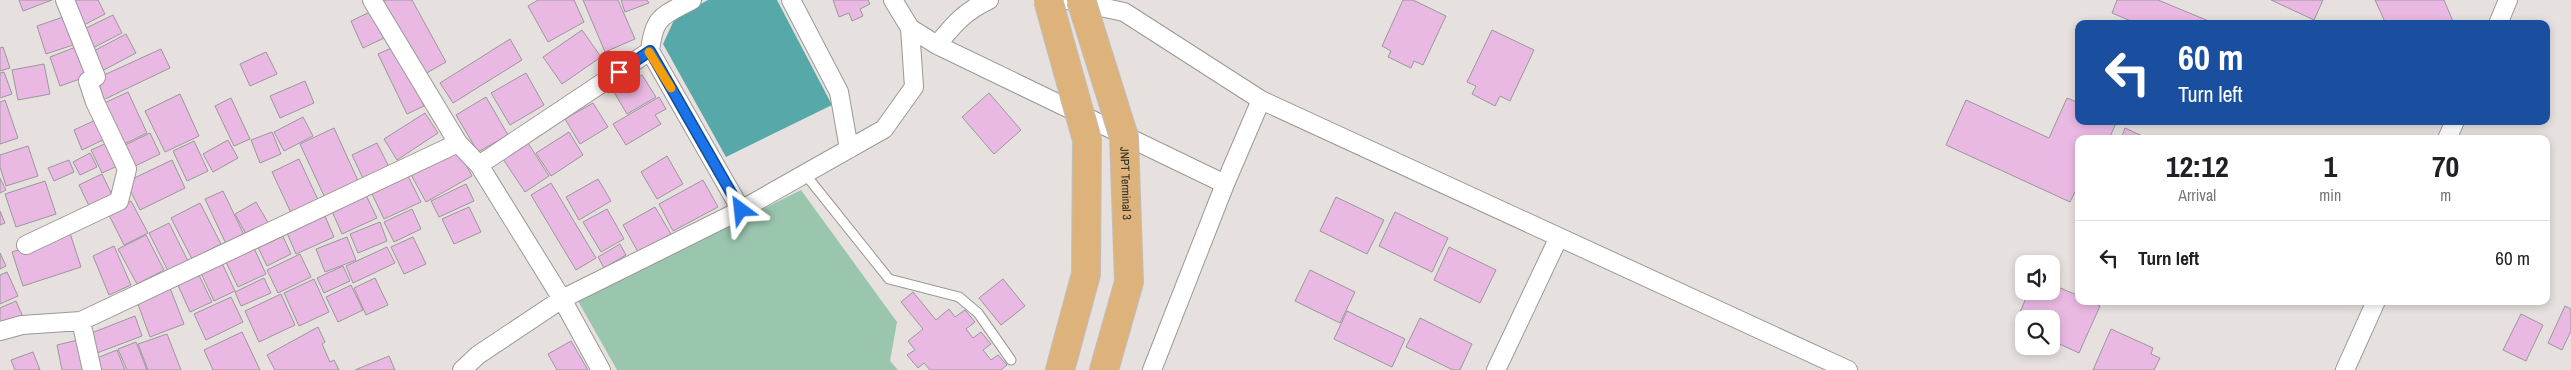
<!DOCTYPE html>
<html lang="en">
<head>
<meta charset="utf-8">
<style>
  :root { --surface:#fff; --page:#f2f2f2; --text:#202124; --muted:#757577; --line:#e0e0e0 }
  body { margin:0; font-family:"Archivo Narrow",sans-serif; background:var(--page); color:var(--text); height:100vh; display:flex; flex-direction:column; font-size:19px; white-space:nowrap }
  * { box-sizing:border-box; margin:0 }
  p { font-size:16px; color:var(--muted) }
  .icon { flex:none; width:28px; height:28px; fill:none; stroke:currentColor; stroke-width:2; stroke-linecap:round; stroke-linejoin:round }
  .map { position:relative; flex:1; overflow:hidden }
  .drawer { position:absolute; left:2075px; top:135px; width:475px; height:170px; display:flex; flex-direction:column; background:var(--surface); border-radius:10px; box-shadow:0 2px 8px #0003 }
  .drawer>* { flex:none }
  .hud { position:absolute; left:2075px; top:20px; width:475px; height:105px; border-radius:10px; box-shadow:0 2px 8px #0003; background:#1a4fa0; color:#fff; overflow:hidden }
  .buttons { position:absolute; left:2015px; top:255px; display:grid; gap:10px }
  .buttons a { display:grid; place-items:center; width:45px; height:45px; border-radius:10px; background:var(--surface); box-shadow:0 2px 8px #0003; font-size:25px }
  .pin { position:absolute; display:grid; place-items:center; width:42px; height:42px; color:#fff; margin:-21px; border-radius:10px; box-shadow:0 2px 8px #0006 }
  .me { position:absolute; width:55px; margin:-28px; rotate:330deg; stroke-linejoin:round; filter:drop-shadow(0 0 4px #0008) }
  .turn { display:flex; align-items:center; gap:18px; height:105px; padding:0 20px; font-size:22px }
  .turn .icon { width:65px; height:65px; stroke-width:2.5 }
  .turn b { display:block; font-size:35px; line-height:42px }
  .eta { display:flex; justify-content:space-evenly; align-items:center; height:85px; text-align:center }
  .eta b { font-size:30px; font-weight:800; line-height:35px }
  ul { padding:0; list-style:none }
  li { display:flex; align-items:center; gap:15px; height:75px; padding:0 20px; border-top:1px solid var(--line) }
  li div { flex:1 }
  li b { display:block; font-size:19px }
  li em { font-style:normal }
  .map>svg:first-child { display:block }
  .green { fill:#9bc6ae }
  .water { fill:#56a8a9 }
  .building { fill:#eab9e3; stroke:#9b979b }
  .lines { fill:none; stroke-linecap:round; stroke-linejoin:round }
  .lane-casing { stroke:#9c9895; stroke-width:11 }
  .street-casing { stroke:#9c9895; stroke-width:20 }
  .primary-casing { stroke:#c0bfbf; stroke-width:30 }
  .lane { stroke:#fff; stroke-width:9 }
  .street { stroke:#fff; stroke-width:18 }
  .primary { stroke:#ddb37b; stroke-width:28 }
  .primary-bridge-casing { stroke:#c0bfbf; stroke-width:30; stroke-linecap:butt }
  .primary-bridge { stroke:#ddb37b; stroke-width:28 }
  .route-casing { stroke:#114b97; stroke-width:12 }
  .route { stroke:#1a73e8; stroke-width:9 }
  .slow { stroke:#f59e0b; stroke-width:9 }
  .labels { text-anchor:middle; stroke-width:5; stroke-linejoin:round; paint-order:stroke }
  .street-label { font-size:12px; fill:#2d2b2a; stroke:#e6e1de }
</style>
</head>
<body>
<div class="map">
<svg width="2571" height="370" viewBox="0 0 2571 370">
  <rect width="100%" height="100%" fill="#e6e1de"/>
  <path class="green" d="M801,190L897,322L890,361L898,370H617L578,301Z"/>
  <path class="water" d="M708,0H777L832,105L726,157L663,44L675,18Z"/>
  <path class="building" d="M19,0H52L23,11Z
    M75,0H98L105,14L80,27L68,4Z
    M386,0H412L446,62L423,75L382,2Z
    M538,0H574L584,22L548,42L528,6Z
    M583,0H618L635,39L605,52Z
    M621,0H647L649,3L625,12Z
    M833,0H868L870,4L860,9L863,16L852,21L849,13L839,17Z
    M1403,0H1413L1446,16L1423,65L1414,61L1411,68L1388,57L1391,51L1382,46Z
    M2117,0H2158L2216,24H2138L2112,13Z
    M2271,0H2323L2314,20Z
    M2375,0H2444L2454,24H2386Z
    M372,11L384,38L363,48L351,21Z
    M69,15L79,43L46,54L37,26Z
    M113,15L122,33L89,50L80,31Z
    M582,30L601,57L562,84L543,57Z
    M1492,30L1534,50L1510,101L1500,96L1495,106L1472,94L1476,86L1467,82Z
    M126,34L136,53L98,73L88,54Z
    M510,39L522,60L453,103L440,83Z
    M81,45L91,75L60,86L50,57Z
    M396,46L424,106L407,114L378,54Z
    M3,47L10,68L0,71V48Z
    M161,49L170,68L103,100L93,80Z
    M266,52L277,74L250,86L240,64Z
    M44,64L50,94L18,100L12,70Z
    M4,72L12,94L0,98V73Z
    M526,73L544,105L510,125L491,93Z
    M642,75L656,97L627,114L614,92Z
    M305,81L314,103L280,118L270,96Z
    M128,92L147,133L118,147L98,106Z
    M989,93L1021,130L994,154L962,117Z
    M180,94L199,136L165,152L145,111Z
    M486,97L508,135L478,152L456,115Z
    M659,97L666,109L655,115L661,124L626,145L613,124Z
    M231,98L250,139L234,146L215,106Z
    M2067,98L2079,103V121H2117L2109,139H2079V184L2070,202L1946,145L1966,100L2049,138Z
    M5,100L18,138L0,144V102Z
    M593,103L608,127L580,144L565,119Z
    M425,113L438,133L397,160L384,139Z
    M303,117L313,136L284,151L274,132Z
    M100,118L109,137L82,150L74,130Z
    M334,128L360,185L326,200L300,144Z
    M2125,128L2149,139H2121Z
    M272,132L281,154L260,163L251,140Z
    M569,132L583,155L551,176L536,153Z
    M150,133L160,154L129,169L119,148Z
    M228,140L238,158L213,172L203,154Z
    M111,141L122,164L102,173L91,150Z
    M194,141L208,171L187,181L173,151Z
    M377,143L392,173L366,185L352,155Z
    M528,143L549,176L525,192L503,159Z
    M28,146L38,176L6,186L0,167V155Z
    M457,148L472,176L426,202L410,173Z
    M90,153L97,167L80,175L73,162Z
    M667,156L683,184L657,199L641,172Z
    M299,159L319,202L292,215L272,172Z
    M69,160L74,172L54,181L48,168Z
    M172,160L185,188L140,210L126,182Z
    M102,174L114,199L91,210L79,185Z
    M408,176L421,202L384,219L372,194Z
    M0,178L6,190L0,193Z
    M598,179L611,201L579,220L566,197Z
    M703,180L718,207L673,231L659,204Z
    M45,181L56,214L16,227L5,194Z
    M551,183L596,258L576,270L531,195Z
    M466,184L474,201L439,217L431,201Z
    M223,191L245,237L227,246L205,199Z
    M365,193L377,218L342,234L331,209Z
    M1336,197L1384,220L1367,254L1320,231Z
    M131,201L148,233L124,245L108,213Z
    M256,202L270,226L248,238L235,214Z
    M200,203L221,244L192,259L171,218Z
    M469,207L481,232L454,244L442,219Z
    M655,207L671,234L638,252L623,225Z
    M322,209L334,237L296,254L284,226Z
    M412,209L421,229L394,242L384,222Z
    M607,209L624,239L601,252L583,222Z
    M0,211L5,223L0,225Z
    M1395,212L1448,238L1432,272L1379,246Z
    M380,222L387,241L358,253L350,234Z
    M169,223L188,261L168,271L149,233Z
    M280,230L291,254L267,266L255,241Z
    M70,233L81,267L23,286L12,252Z
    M146,235L164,270L137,284L118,249Z
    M347,237L356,260L325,272L316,249Z
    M413,237L426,264L404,274L391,247Z
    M620,244L626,255L604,268L598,257Z
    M114,246L131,285L109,295L93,256Z
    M253,246L266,274L238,287L225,260Z
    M387,247L395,263L353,283L346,266Z
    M1449,247L1496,270L1480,303L1434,280Z
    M0,253L6,266L0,269Z
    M300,254L311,277L278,293L267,270Z
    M221,261L235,291L214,301L200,271Z
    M343,266L350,281L324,293L317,278Z
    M1310,270L1355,292L1340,323L1295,301Z
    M7,272L18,296L0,304V275Z
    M198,273L212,302L190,312L177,283Z
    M264,278L271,293L241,306L235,292Z
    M375,278L388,305L366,315L354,288Z
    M314,279L329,312L299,326L284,293Z
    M1003,279L1025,306L1001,325L979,298Z
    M168,283L184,324L150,337L135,296Z
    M2051,284L2079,296V301H2090L2100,306L2079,353L2051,340V319H2024V328L2015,324L2029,291H2051Z
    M351,285L363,310L338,322L326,297Z
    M913,292L936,320L949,309L955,317L965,310L975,322L966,329L973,338L981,332L991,344L983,350L991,360L998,355L1007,365L1001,370H930L924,363L918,368L907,355L915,350L908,341L923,329L901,302Z
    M281,294L295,325L259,342L245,311Z
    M231,297L243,322L206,340L194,314Z
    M16,301L23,317L0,327V308Z
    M2565,306L2571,309V331L2562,350L2548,343Z
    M1347,311L1405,339L1392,367L1334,339Z
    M2521,314L2543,325L2526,361L2503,350Z
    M135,316L142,336L97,353L89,334Z
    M1420,318L1472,344L1460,370H1453L1406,347Z
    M318,327L325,342L322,344L330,362L334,360L339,370H275L267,355Z
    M2111,329L2153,348L2151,354L2160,358L2154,370H2093Z
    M242,332L260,370H213L204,350Z
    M167,334L181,370H148L138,344Z
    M82,339L89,370H62L57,345Z
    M571,341L588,370H557L548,354Z
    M136,342L147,370H127L118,349Z
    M117,350L125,370H98L94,359Z
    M33,352L40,370H15L11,360Z
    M389,356L395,370H355Z"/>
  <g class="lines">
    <defs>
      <path id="lane" d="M805,174L889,279L959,297L978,313L1011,360"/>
      <path id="street" d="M372,0L458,143L479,165
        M692,0C663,16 654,15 650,51L479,165L562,299L741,210L884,129L914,87L910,28
        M791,0L839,92L849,149
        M893,0L910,28L937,45L1225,184L1152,370
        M1067,0L1124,12L1261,100
        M2498,24L2508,0
        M937,45C954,24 964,12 989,0
        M650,51L741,210
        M2447,139L2455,121
        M1225,184L1261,100L1848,370
        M26,245L119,201L127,169L95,102L88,81L96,77L65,0
        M81,321L92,370
        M0,331L22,325L81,321L458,143
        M462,370L478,355L562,299L601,370
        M1496,370L1558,239
        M2345,370L2376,301"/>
      <path id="primary" d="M1060,370L1086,274
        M1104,370L1129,282"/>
    </defs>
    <use href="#lane" class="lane-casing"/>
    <use href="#street" class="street-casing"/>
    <use href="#primary" class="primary-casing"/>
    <use href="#lane" class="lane"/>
    <use href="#street" class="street"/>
    <use href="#primary" class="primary"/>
    <defs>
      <g id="primary-bridge">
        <path d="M1048,0L1087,140L1086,274"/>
        <path id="s1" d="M1081,0L1124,137L1129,282"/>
      </g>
    </defs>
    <use href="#primary-bridge" class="primary-bridge-casing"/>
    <use href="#primary-bridge" class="primary-bridge"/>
  </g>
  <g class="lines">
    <defs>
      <path id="route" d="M619,72L650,51L741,210"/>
    </defs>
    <use href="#route" class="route-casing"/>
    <use href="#route" class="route"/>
    <path class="slow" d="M649,52L671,88"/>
  </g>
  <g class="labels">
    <g class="street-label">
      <text dy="4" stroke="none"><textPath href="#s1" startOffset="190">JNPT Terminal 3</textPath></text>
    </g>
  </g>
</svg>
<div class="buttons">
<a><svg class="icon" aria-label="sound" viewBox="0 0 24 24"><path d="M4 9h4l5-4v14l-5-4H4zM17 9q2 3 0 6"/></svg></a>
<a><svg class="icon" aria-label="search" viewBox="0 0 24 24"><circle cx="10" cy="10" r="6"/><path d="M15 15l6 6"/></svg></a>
</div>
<div class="pin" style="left:619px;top:72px;background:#d93025"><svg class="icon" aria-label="arrive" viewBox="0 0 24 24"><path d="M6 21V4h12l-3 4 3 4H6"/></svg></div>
<svg class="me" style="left:741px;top:210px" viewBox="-20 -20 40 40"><path d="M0-17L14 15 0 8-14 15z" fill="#1a73e8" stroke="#fff" stroke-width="4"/></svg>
<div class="hud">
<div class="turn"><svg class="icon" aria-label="left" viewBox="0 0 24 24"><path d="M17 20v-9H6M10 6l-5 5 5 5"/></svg><div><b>60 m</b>Turn left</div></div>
</div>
<section class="drawer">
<div class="eta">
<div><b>12:12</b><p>Arrival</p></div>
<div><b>1</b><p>min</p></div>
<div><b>70</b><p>m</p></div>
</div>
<ul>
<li><svg class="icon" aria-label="left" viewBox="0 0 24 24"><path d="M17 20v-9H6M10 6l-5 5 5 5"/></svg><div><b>Turn left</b></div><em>60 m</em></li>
</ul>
</section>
</div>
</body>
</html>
